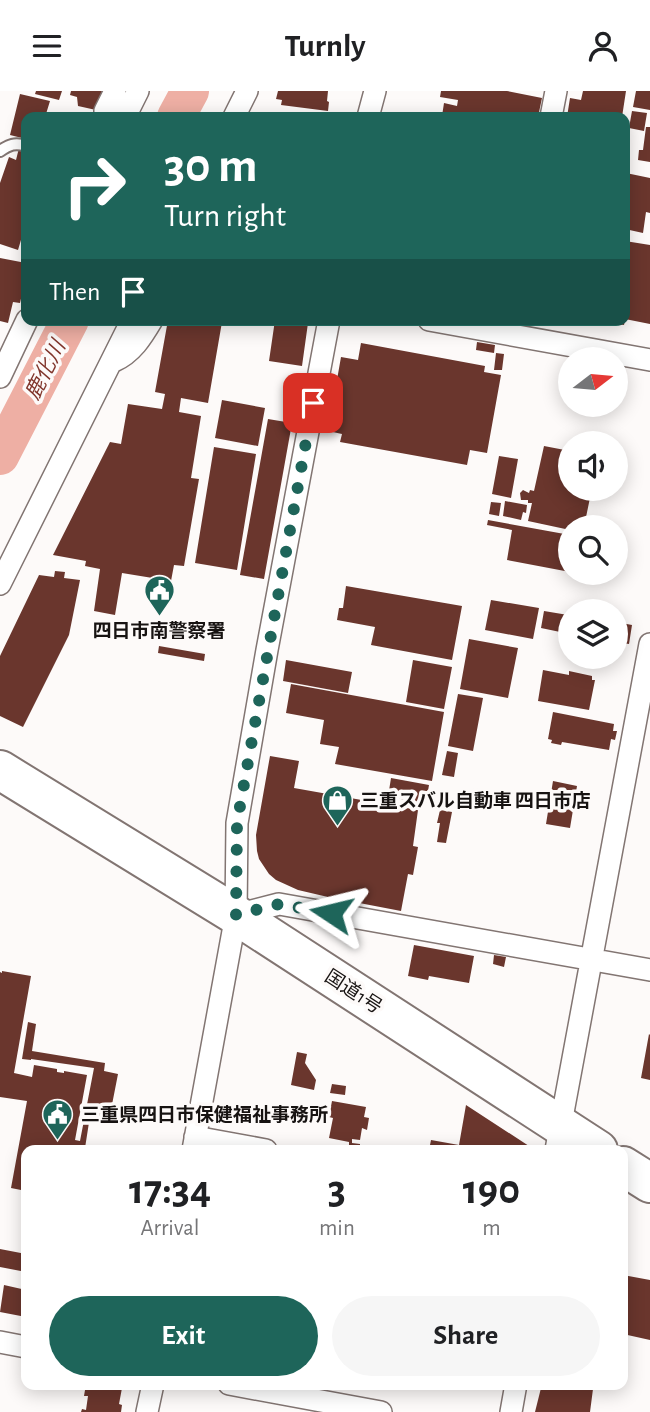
<!DOCTYPE html>
<html lang="en">
<head>
<meta charset="utf-8">
<style>
  :root { --surface:#fff; --page:#f6f6f6; --text:#202124; --muted:#757577; --accent:#1e655a }
  body { margin:0; font-family:"Alegreya Sans","Noto Sans JP",sans-serif; background:var(--page); color:var(--text); height:100vh; display:flex; flex-direction:column; font-size:26px; white-space:nowrap }
  * { box-sizing:border-box; margin:0 }
  p { font-size:23px; color:var(--muted) }
  .icon { flex:none; width:38px; height:38px; fill:none; stroke:currentColor; stroke-width:2; stroke-linecap:round; stroke-linejoin:round }
  .map { position:relative; flex:1; overflow:hidden }
  .details { position:absolute; left:21px; top:1054px; width:607px; height:245px; display:flex; flex-direction:column; background:var(--surface); border-radius:14px; box-shadow:0 4px 18px #0003 }
  .details>* { flex:none }
  .guide { position:absolute; left:21px; top:21px; width:609px; height:214px; border-radius:14px; box-shadow:0 4px 18px #0003; background:#1e655a; color:#fff; overflow:hidden }
  .needle { width:46px; rotate:74deg }
  .controls { position:absolute; left:558px; top:256px; display:grid; gap:14px }
  .controls a { display:grid; place-items:center; width:70px; height:70px; border-radius:50%; background:var(--surface); box-shadow:0 4px 18px #0003; font-size:35px }
  .pin { position:absolute; display:grid; place-items:center; width:60px; height:60px; color:#fff; margin:-30px; border-radius:14px; box-shadow:0 4px 10px #0006 }
  .me { position:absolute; width:77px; margin:-38px; rotate:280deg; stroke-linejoin:round; filter:drop-shadow(0 0 5px #0008) }
  .turn { display:flex; align-items:center; gap:24px; height:147px; padding:0 28px; font-size:32px }
  .turn .icon { width:91px; height:91px; stroke-width:2.5 }
  .turn b { display:block; font-size:49px; line-height:60px }
  .then { display:flex; align-items:center; height:66px; padding:0 28px; background:#0003; gap:14px; font-size:26px }
  .eta { display:flex; justify-content:space-evenly; align-items:center; height:119px; text-align:center }
  .eta b { font-size:42px; font-weight:700; line-height:49px }
  .action { display:flex; gap:14px; margin-top:auto; padding:14px 28px }
  .action a { flex:1; height:80px; border-radius:42px; background:var(--accent); color:#fff; font-size:28px; font-weight:700; line-height:80px; text-align:center }
  .action a+a { background:var(--page); color:var(--text) }
  header { display:flex; justify-content:space-between; align-items:center; height:91px; padding:0 28px; background:var(--surface); font-size:32px; font-weight:700 }
  .map>svg:first-child { display:block }
  .lines { fill:none; stroke-linecap:round; stroke-linejoin:round }
  .river { stroke:#eeafa4; stroke-width:38 }
  .building { fill:#6a362d }
  .lane-casing { stroke:#827572; stroke-width:14 }
  .street-casing { stroke:#827572; stroke-width:24 }
  .highway-casing { stroke:#827572; stroke-width:42 }
  .lane { stroke:#fff; stroke-width:10 }
  .street { stroke:#fff; stroke-width:21 }
  .highway { stroke:#fff; stroke-width:38 }
  .route { stroke:#1e655a; stroke-width:12; stroke-dasharray:0 21.6 }
  .labels { text-anchor:middle; stroke-width:7; stroke-linejoin:round; paint-order:stroke }
  .poi-label { font-size:19px; font-weight:bold; fill:#171312; stroke:#fdfaf9; text-anchor:start }
  .street-label { font-size:19px; fill:#171312; stroke:#fdfaf9 }
  .water-label { font-size:21px; font-style:italic; fill:#80352b; stroke:#fdfaf9 }
</style>
</head>
<body>
<header><svg class="icon" aria-label="menu" viewBox="0 0 24 24"><path d="M4 6h16M4 12h16M4 18h16"/></svg>Turnly<svg class="icon" aria-label="person" viewBox="0 0 24 24"><circle cx="12" cy="8" r="4"/><path d="M4 21q1-7 8-7t8 7"/></svg></header>
<div class="map">
<svg width="650" height="1321" viewBox="0 0 650 1321">
  <rect width="100%" height="100%" fill="#fdfaf9"/>
  <g class="lines">
    <path class="river" d="M176,26L190,0
      M0,365L70,229"/>
  </g>
  <path class="building" d="M36,0H62L59,9L35,3Z
    M71,0H102L96,19L78,15L77,6L70,4Z
    M278,0H328L327,10L329,11L328,20L281,14L282,9L276,8Z
    M441,0H507L542,7L538,26H444L442,25L444,12L457,15L458,9L440,6Z
    M583,0H626L622,26H567L570,7L581,9Z
    M636,0H650V19L633,16Z
    M20,3L50,10L46,23H50L49,26H26V48L10,44Z
    M632,20L647,22L644,40L629,37Z
    M646,36H650V71L638,69L639,59H643Z
    M19,57L26,60V121H25L22,130L26,132L18,159L0,153V92L9,66L16,69Z
    M626,82L650,87V122L646,121L643,142L625,138Z
    M625,150L650,154V233L625,228Z
    M0,167L26,172V186L20,212L13,211L8,232L0,230Z
    M168,229H212L222,231L208,312L181,307L179,321L201,325L191,387L199,388L184,475L174,474L171,490L122,482L115,524L94,520L100,478L85,475L86,470L53,464L110,351L121,353L128,313L162,318L165,303L155,301Z
    M275,229H295L308,232L302,275L269,270Z
    M607,229H625L624,234L607,231Z
    M477,251L495,254L494,262L476,259Z
    M361,252L485,275L484,281L501,284L487,362L470,359L467,374L340,351L342,343L328,340L341,266L358,269Z
    M496,262L504,263L502,279H494Z
    M222,309L265,317L258,355L215,347Z
    M268,328L292,332L264,488L240,484Z
    M544,355L570,360V397H592L584,436H570V439L528,430L532,412H528V409H521L520,402L523,399L529,402L530,399L534,400Z
    M214,356L256,363L237,479L195,472Z
    M499,365L518,368L511,407L492,403Z
    M505,410L527,414L526,422L523,421L521,429L503,425Z
    M491,411L501,412L499,425L489,423Z
    M488,429L570,444V481L507,469L512,439L487,434Z
    M55,480L65,481L64,487L80,489L69,544L23,636L0,625V565L39,484L54,486Z
    M581,481H600V486L581,483Z
    M346,495L462,515L452,569L371,554L375,536L337,529L339,517H343Z
    M491,509L539,517L533,548L485,539Z
    M544,520L568,524L565,542L541,537Z
    M616,531L632,534L629,553L616,551Z
    M469,548L518,557L508,607L460,598Z
    M159,555L205,563L204,570L158,562Z
    M286,569L352,581L348,602L283,590Z
    M413,569L452,576L444,618L406,611Z
    M543,579L569,584V580L592,585V589H595L589,619L538,610Z
    M291,593L444,621L432,690L335,673L339,656L320,653L324,629L286,622Z
    M458,603L483,607L473,660L448,655Z
    M553,621L614,633L613,640H617L615,649L611,648L609,659L562,651L561,654L551,652L552,649L548,648Z
    M447,660L458,662L454,686L442,684Z
    M270,665L299,670L294,697L418,719L413,755L418,756L413,784L408,783L401,820L328,806L298,799L276,789L269,783L259,768L257,760L256,744Z
    M391,687L429,694L426,712L388,706Z
    M553,690L577,695L570,737L546,733Z
    M440,719L452,721L446,752L437,751L440,732H437Z
    M414,854L474,865L469,892L429,885L428,889L408,885Z
    M494,864L506,866L504,876L493,873Z
    M2,880L31,885L14,982L32,986L34,974L57,978V981L64,982V980L87,984L75,1049L80,1050L94,977L31,968V969L22,968L28,931L36,933L32,960L105,972L104,980L118,983L109,1029L90,1025L85,1057L79,1056L78,1059H26V1100L11,1097L27,1010L0,1006V881L2,882Z
    M649,943L650,944V989L641,987Z
    M297,961L307,963L305,972L316,989L314,999L291,994Z
    M332,993L346,995L345,1004L330,1002Z
    M332,1010L366,1016L364,1026L369,1027L367,1039L362,1037L360,1049L352,1048V1052L360,1053V1059H349V1051L329,1047L333,1027L329,1026Z
    M466,1014L532,1057V1059H429L431,1049L459,1054Z
    M0,1158L26,1163V1181L0,1176Z
    M623,1184L650,1189V1249L623,1243Z
    M4,1194L26,1199V1226L0,1221Z
    M86,1293H100L122,1297L119,1313L122,1314L121,1321H81L82,1318L86,1319L88,1305H84Z
    M542,1293H601L593,1298L590,1321H535Z"/>
  <g class="lines">
    <defs>
      <path id="lane" d="M0,60C9,54 15,51 26,55"/>
      <path id="street" d="M105,20L115,0
        M125,26L138,0
        M234,26L247,0
        M368,26L375,0
        M551,26L556,0
        M429,229L650,269
        M114,270C132,262 142,246 152,229
        M0,286L27,229
        M0,493L132,229
        M236,824L279,813L650,879
        M195,1046L266,1059
        M193,1059L236,824L237,732L267,559L329,229
        M556,1059L650,553
        M0,1251L26,1256
        M229,1293L381,1321
        M147,1321L153,1293
        M511,1321L516,1293"/>
      <path id="highway" d="M0,679L236,824L598,1059
        M623,1075L650,1092"/>
    </defs>
    <use href="#lane" class="lane-casing"/>
    <use href="#street" class="street-casing"/>
    <use href="#highway" class="highway-casing"/>
    <use href="#lane" class="lane"/>
    <use href="#street" class="street"/>
    <use href="#highway" class="highway"/>
  </g>
  <g class="lines">
    <path class="route" d="M313,312L237,732L236,824L279,813L331,822"/>
  </g>
  <defs>
    <symbol id="civic-pin" viewBox="-11 -11 22 30"><path d="M0 17L-7.5 6A9.5 9.5 0 1 1 7.5 6Z" fill="#1e655a" stroke="#fdfaf9"/><path d="M-.6-6.5H3V-4.5H.6V-3L4-1V1h2V6H-6V1h2V-1L-.6-3ZM-1.2 2.5V6h2.4V2.5Z" fill="#fff"/></symbol>
    <symbol id="shop-pin" viewBox="-11 -11 22 30"><path d="M0 17L-7.5 6A9.5 9.5 0 1 1 7.5 6Z" fill="#1e655a" stroke="#fdfaf9"/><path d="M-5-2.5h2.3a2.7 3.5 0 0 1 5.4 0H5L5.5 6h-11ZM-1.5-2.5h3a1.5 2.3 0 0 0-3 0Z" fill="#fff"/></symbol>
  </defs>
  <g fill-rule="evenodd">
    <use href="#civic-pin" x="142" y="482" width="35" height="47"/>
    <use href="#shop-pin" x="320" y="692" width="35" height="47"/>
    <use href="#civic-pin" x="40" y="1006" width="35" height="47"/>
  </g>
  <g class="labels">
    <g class="poi-label">
      <text x="159" y="546" text-anchor="middle">四日市南警察署</text>
      <text x="360" y="716">三重スバル自動車 四日市店</text>
      <text x="81" y="1030">三重県四日市保健福祉事務所</text>
    </g>
    <g class="street-label">
      <text transform="translate(354 900) rotate(33)" y="7">国道1号</text>
    </g>
    <g class="water-label">
      <text transform="translate(45 279) rotate(-63)" y="7">鹿化川</text>
    </g>
  </g>
</svg>
<div class="controls">
<a><svg class="needle" viewBox="-14 -14 28 28"><path d="M0-13l5 13h-10z" fill="#e53935"/><path d="M0 13l5-13h-10z" fill="#757577"/></svg></a>
<a><svg class="icon" aria-label="sound" viewBox="0 0 24 24"><path d="M4 9h4l5-4v14l-5-4H4zM17 9q2 3 0 6"/></svg></a>
<a><svg class="icon" aria-label="search" viewBox="0 0 24 24"><circle cx="10" cy="10" r="6"/><path d="M15 15l6 6"/></svg></a>
<a><svg class="icon" aria-label="layers" viewBox="0 0 24 24"><path d="M12 4l9 5-9 5-9-5zM3 14l9 5 9-5"/></svg></a>
</div>
<div class="pin" style="left:313px;top:312px;background:#d93025"><svg class="icon" aria-label="arrive" viewBox="0 0 24 24"><path d="M6 21V4h12l-3 4 3 4H6"/></svg></div>
<svg class="me" style="left:331px;top:822px" viewBox="-20 -20 40 40"><path d="M0-17L14 15 0 8-14 15z" fill="#1e655a" stroke="#fff" stroke-width="4"/></svg>
<div class="guide">
<div class="turn"><svg class="icon" aria-label="right" viewBox="0 0 24 24"><path d="M7 20v-9h11M14 6l5 5-5 5"/></svg><div><b>30 m</b>Turn right</div></div>
<div class="then">Then<svg class="icon" aria-label="arrive" viewBox="0 0 24 24"><path d="M6 21V4h12l-3 4 3 4H6"/></svg></div>
</div>
<section class="details">
<div class="eta">
<div><b>17:34</b><p>Arrival</p></div>
<div><b>3</b><p>min</p></div>
<div><b>190</b><p>m</p></div>
</div>
<div class="action"><a>Exit</a><a>Share</a></div>
</section>
</div>
</body>
</html>
